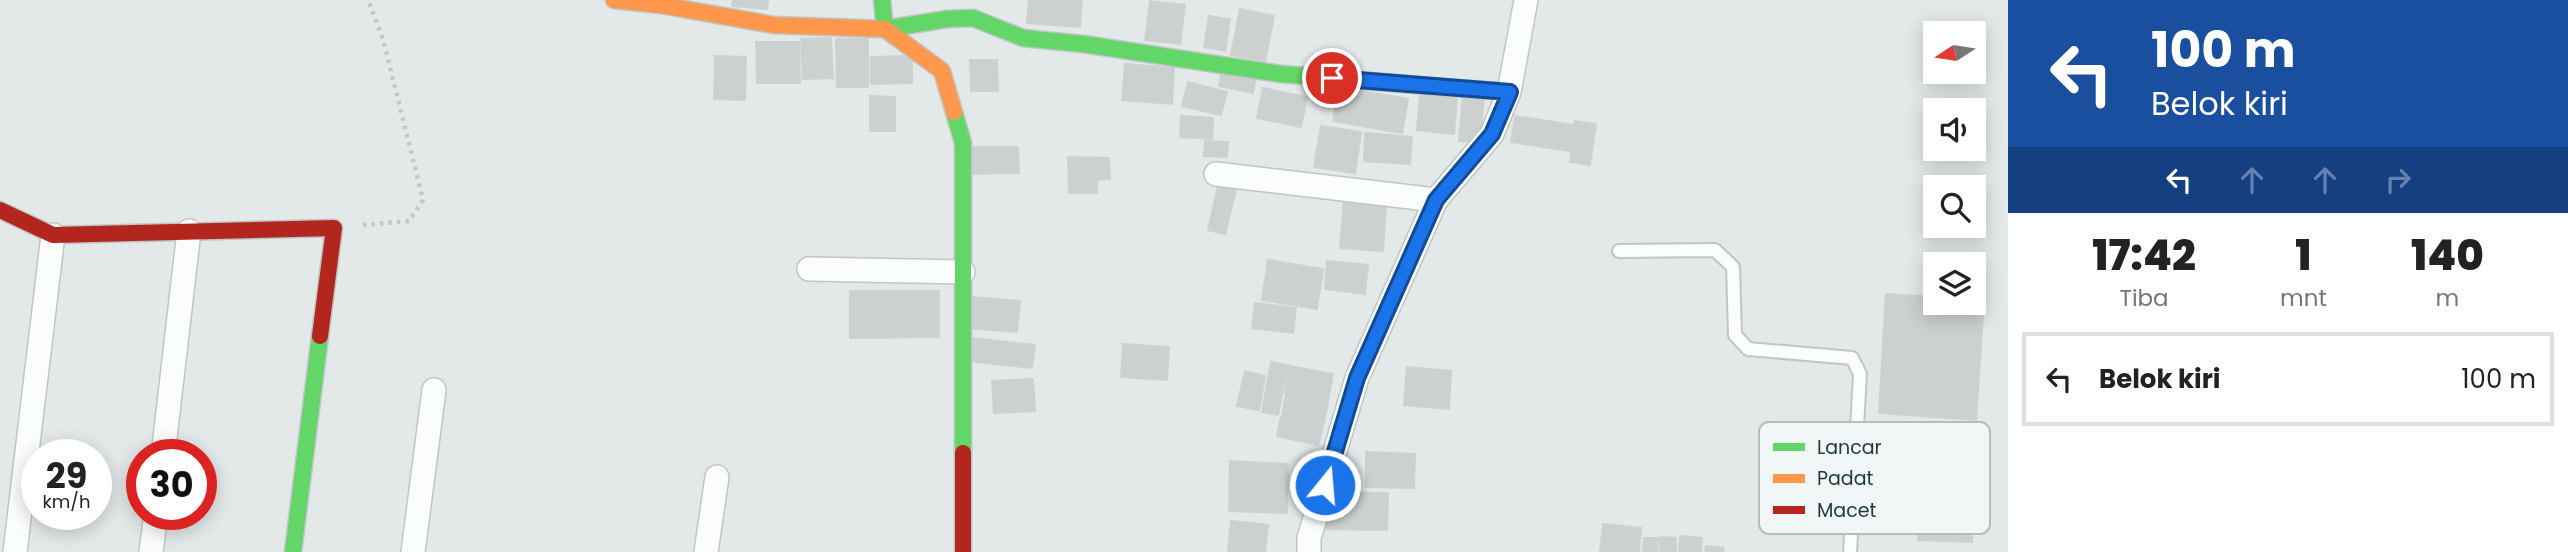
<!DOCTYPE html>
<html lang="id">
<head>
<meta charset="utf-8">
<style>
  :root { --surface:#fff; --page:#f6f6f6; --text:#222; --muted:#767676; --line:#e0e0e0 }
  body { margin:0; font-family:Poppins,sans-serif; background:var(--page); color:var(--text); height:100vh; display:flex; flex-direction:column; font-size:26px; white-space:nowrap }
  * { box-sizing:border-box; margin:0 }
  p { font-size:23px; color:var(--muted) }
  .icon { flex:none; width:38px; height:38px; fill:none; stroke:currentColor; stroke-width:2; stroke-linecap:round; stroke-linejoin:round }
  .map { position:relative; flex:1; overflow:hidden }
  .side { display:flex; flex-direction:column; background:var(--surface); width:560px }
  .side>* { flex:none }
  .top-card { background:#1a4fa0; color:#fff; overflow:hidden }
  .needle { width:46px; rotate:258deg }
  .fabs { position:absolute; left:1923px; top:21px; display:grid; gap:14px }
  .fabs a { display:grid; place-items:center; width:63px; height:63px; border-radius:0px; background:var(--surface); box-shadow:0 4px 18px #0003; font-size:35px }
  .speed { position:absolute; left:21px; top:439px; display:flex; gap:14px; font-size:35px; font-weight:700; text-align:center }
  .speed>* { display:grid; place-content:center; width:91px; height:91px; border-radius:50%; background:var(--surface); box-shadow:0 4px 18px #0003; line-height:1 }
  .speed small { font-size:18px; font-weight:400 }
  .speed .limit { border:10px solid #d22; background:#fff; color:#111 }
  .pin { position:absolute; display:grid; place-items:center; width:60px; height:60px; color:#fff; margin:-30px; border:4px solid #fff; border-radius:50%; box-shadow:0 2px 7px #0007 }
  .me { position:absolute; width:77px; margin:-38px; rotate:17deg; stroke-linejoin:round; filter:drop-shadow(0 0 5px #0008) }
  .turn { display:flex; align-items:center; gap:24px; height:147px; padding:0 28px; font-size:32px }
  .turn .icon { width:91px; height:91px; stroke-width:2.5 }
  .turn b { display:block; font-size:49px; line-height:60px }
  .lanes { display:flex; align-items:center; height:66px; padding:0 28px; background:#0003; justify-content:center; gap:35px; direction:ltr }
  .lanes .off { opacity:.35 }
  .eta { display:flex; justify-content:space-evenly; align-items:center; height:119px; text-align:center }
  .eta b { font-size:42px; font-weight:800; line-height:49px }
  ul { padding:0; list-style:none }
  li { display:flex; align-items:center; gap:21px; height:94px; margin:0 14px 10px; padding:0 14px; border:4px solid var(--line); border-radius:0px }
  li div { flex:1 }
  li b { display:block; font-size:26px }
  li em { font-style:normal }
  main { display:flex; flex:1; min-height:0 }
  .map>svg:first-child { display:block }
  .building { fill:#ccd1d0; stroke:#ccd1d1; stroke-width:2 }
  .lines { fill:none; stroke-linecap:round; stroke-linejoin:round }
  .lane-casing { stroke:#c0c5c5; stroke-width:16 }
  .street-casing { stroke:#c0c5c5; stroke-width:26 }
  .fast-casing { stroke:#bec6c5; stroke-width:19 }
  .slow-casing { stroke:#bec6c5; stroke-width:19 }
  .jam-casing { stroke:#bec6c5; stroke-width:19 }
  .path { stroke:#c0c8c8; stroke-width:4.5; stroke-dasharray:3.5 5; stroke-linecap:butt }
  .lane { stroke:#fbfcfc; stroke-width:12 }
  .street { stroke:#fbfcfc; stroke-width:23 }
  .fast { stroke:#63d668; stroke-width:16 }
  .slow { stroke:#ff974d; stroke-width:16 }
  .jam { stroke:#b3261e; stroke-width:16 }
  .route-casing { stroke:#114b97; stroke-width:18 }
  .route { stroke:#1a73e8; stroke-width:12 }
  .key { fill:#f1f7f6; stroke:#b3bebe; stroke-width:2 }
  .key-label { font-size:19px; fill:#213a3b }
</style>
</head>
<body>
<main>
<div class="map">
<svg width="2008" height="552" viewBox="0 0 2008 552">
  <rect width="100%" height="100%" fill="#e3e8e8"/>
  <path class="building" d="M733,0H768L767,9L732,6Z
    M1029,0H1082L1080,27L1027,23Z
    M1150,1L1185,5L1180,44L1145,40Z
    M1240,9L1274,16L1265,61L1231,55Z
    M1209,16L1230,19L1225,51L1204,47Z
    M831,38L833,78L803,79L801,39Z
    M836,39H868V87H837Z
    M756,42H799L800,83H757Z
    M715,56L746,57L745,100L714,99Z
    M912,56V83L871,84V57Z
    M970,60H997L998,91H971Z
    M1125,64L1174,68L1172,104L1122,100Z
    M1222,70L1256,76L1253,93L1219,86Z
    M1188,82L1227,92L1221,115L1182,106Z
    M1339,87L1408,99L1402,133L1333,121Z
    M1263,88L1307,97L1301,127L1257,118Z
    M1420,93L1457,96L1454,134L1417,130Z
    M1463,94L1484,96L1480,143L1459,141Z
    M870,96L895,97V131H870Z
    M1181,116L1213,118L1212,139L1180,137Z
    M1515,116L1574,125L1570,151L1511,142Z
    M1575,121L1596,124L1590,165L1570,162Z
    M1321,126L1361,132L1355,173L1314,167Z
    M1365,133L1412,137L1410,164L1364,161Z
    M1205,141L1228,142L1227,157L1204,156Z
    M968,147H1018L1019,173L968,174Z
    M1068,157L1109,158L1110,179L1097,180V193H1069Z
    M1219,182L1237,186L1225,234L1208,230Z
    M1344,200L1386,204L1383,251L1340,248Z
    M1268,260L1323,269L1317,309L1262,300Z
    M1327,261L1368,265L1365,294L1325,289Z
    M850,291H939V337L850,338Z
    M1886,294L1936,297V303H1974V300H1984L1976,420L1879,413Z
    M970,297L1020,301L1017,332L967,328Z
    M1255,303L1296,308L1293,333L1252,328Z
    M971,338L1035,345L1032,368L969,361Z
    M1123,344L1169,347L1167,380L1121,377Z
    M1271,362L1288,365L1278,415L1262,412Z
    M1290,366L1333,374L1328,401L1285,393Z
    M1407,367L1451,371L1449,409L1404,405Z
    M1245,371L1265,376L1259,410L1237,406Z
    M1033,379L1035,411L994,413L992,381Z
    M1286,394L1328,403L1324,423L1282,415Z
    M1281,417L1323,425L1318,445L1277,436Z
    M1366,452L1415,454L1414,488L1366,487Z
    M1230,461L1288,464L1287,513L1229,511Z
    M1326,492L1388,493L1387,530L1325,529Z
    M1919,506L1973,508L1972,542L1918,540Z
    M1231,521L1268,525L1265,552H1228Z
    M1603,524L1641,528L1639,552H1600Z
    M1680,536L1702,538L1701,552H1679Z
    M1660,537L1676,538V552H1660Z
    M1644,538H1658L1657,552H1643Z
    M1706,546L1724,548L1723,552H1705Z"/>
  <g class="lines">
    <defs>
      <path id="lane" d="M1619,251L1715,250L1733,267L1735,335L1748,349L1852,358L1860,374L1850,552"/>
      <path id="street" d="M1216,174L1436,200
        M809,269L963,272
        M163,455L189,231
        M15,552L53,235
        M151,552L156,514
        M413,552L434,390
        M706,552L717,477
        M1309,552V538L1357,378L1436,200L1492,134L1509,92L1526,0"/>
      <path id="fast" d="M882,0L885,29L947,19L973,18L1023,38L1083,44L1281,74L1406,84
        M954,112L963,143V453
        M293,552L320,336"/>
      <path id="slow" d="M614,0L661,5L774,25L885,29L942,71L954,112"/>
      <path id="jam" d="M1406,84L1509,92
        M0,210L53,235L334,228L320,336
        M963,453V552"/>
    </defs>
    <use href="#lane" class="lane-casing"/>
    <use href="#street" class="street-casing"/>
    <use href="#fast" class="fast-casing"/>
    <use href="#slow" class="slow-casing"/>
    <use href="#jam" class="jam-casing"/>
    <path class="path" d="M363,225L409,221L423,200L383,39L368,0"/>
    <use href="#lane" class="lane"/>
    <use href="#street" class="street"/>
    <use href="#fast" class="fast"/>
    <use href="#slow" class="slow"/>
    <use href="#jam" class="jam"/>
  </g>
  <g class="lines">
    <defs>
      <path id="route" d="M1325,485L1357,378L1436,200L1492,134L1510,92L1332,78"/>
    </defs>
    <use href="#route" class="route-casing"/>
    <use href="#route" class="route"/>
  </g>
  <rect x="1759" y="422" width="231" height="112" rx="10" class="key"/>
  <rect x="1773" y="443" width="32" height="8" fill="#63d668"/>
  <rect x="1773" y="474" width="32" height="9" fill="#ff974d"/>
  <rect x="1773" y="506" width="32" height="8" fill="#b3261e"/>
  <g class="key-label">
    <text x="1817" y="454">Lancar</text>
    <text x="1817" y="485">Padat</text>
    <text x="1817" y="517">Macet</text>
  </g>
</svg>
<div class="fabs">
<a><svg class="needle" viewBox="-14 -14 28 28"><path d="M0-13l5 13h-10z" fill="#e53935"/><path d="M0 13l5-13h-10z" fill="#767676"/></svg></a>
<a><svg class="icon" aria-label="sound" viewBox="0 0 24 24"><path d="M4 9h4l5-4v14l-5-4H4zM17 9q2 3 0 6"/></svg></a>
<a><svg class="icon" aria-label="search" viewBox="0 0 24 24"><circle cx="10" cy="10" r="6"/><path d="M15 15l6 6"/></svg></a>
<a><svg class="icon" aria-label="layers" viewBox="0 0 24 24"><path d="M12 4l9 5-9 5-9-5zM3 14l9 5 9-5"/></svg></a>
</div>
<div class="speed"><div>29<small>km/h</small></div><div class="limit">30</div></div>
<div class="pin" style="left:1332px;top:78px;background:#d93025"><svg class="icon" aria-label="arrive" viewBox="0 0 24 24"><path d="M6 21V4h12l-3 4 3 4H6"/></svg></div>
<svg class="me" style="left:1325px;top:485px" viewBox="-20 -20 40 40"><circle r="17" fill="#1a73e8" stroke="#fff" stroke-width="3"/><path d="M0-11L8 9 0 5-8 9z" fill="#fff"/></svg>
</div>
<section class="side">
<div class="top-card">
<div class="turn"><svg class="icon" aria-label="left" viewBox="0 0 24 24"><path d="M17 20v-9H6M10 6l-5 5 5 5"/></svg><div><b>100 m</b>Belok kiri</div></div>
<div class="lanes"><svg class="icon" aria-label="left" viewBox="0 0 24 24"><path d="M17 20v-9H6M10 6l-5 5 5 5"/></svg><svg class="icon off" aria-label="ahead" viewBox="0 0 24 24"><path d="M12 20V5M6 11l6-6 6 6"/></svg><svg class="icon off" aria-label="ahead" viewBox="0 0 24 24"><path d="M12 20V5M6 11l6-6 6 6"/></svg><svg class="icon off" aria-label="right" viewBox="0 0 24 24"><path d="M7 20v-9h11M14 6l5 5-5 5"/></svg></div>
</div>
<div class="eta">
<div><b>17:42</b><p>Tiba</p></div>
<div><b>1</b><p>mnt</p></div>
<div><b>140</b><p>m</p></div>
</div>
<ul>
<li><svg class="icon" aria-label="left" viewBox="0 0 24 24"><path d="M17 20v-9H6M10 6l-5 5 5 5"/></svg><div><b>Belok kiri</b></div><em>100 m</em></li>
</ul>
</section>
</main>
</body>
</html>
